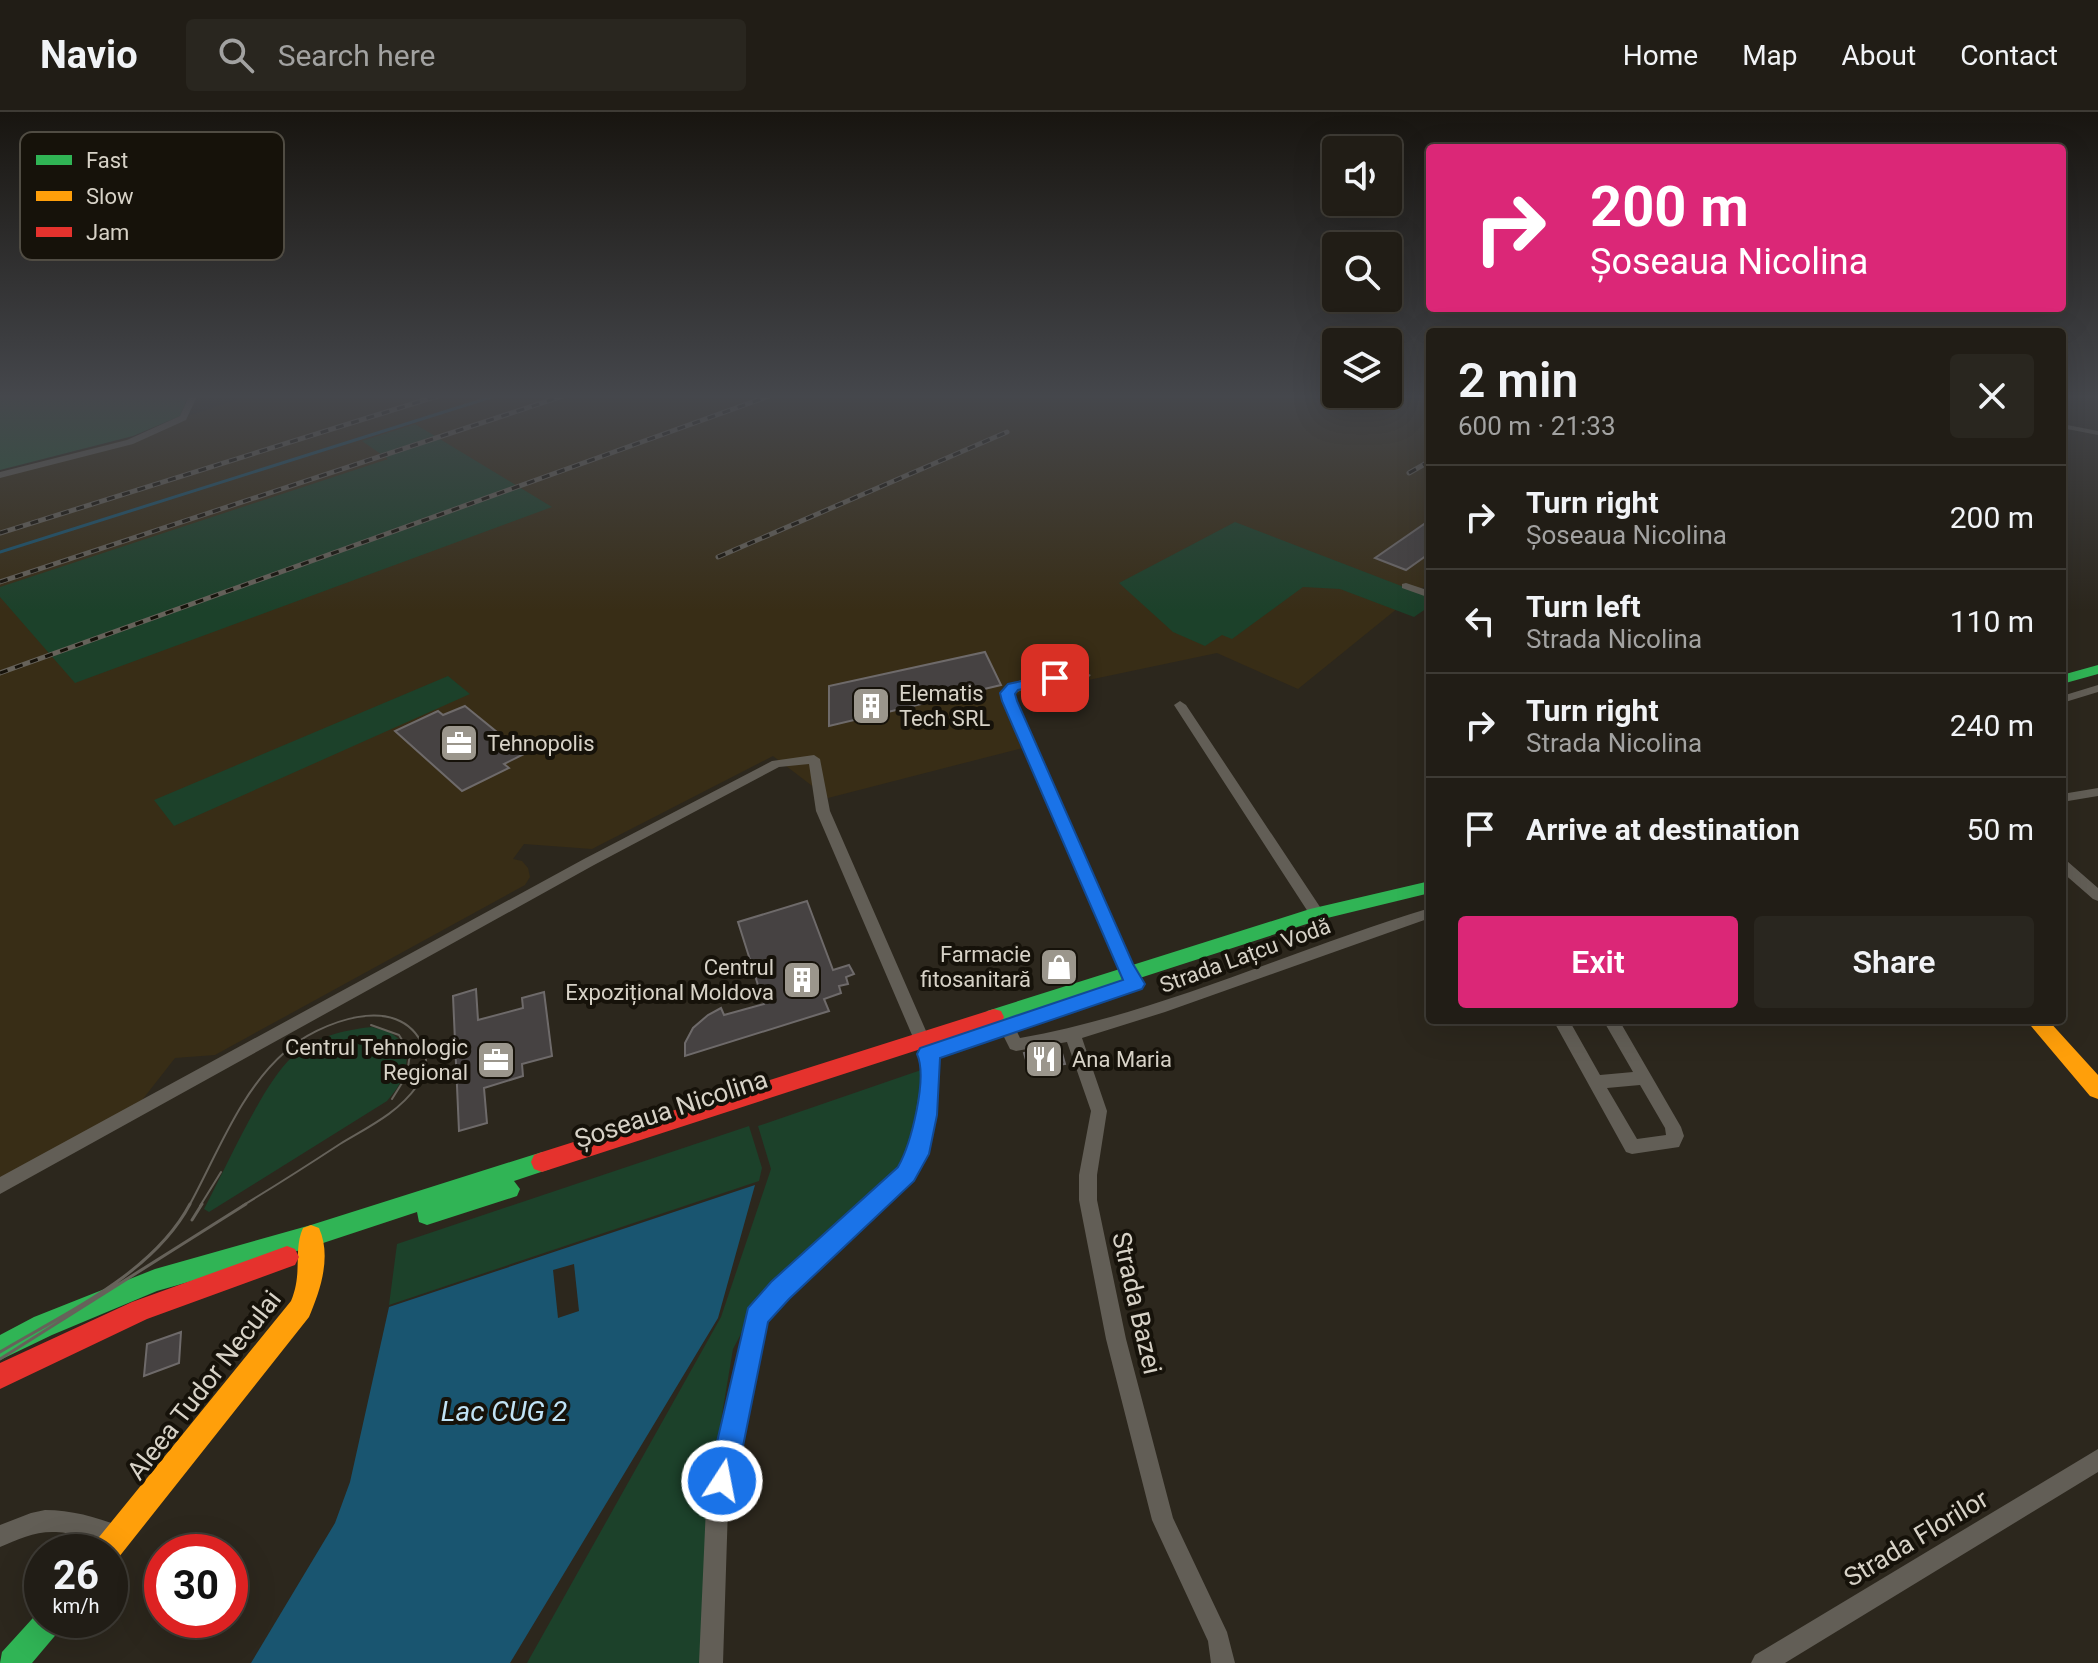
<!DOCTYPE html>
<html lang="en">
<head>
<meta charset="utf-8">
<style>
  :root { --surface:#211d16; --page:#29261f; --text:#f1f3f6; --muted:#a2a2a1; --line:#3e3b35; --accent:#db2777 }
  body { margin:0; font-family:Roboto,sans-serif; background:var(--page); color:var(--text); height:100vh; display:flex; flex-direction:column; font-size:30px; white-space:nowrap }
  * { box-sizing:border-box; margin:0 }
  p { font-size:26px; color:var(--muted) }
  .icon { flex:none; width:44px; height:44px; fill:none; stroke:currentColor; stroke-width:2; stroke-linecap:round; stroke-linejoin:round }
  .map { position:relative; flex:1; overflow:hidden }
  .side { position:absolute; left:1426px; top:216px; width:640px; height:696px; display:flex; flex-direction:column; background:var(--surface); border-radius:8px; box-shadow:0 8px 32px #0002,0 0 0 2px var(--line) }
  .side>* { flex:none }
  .hud { position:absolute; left:1426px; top:32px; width:640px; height:168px; border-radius:8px; box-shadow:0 8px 32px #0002,0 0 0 2px var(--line); background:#db2777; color:#fff; overflow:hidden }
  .buttons { position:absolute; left:1322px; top:24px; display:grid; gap:16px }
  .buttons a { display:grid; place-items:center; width:80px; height:80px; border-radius:8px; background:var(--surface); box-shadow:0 8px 32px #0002,0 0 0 2px var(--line); font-size:40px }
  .speed { position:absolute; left:24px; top:1422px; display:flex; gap:16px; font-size:40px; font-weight:700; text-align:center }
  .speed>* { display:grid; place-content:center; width:104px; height:104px; border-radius:50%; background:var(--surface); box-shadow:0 8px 32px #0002,0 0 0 2px var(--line); line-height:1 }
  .speed small { font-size:20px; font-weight:400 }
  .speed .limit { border:12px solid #d22; background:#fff; color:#111 }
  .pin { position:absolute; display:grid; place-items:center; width:68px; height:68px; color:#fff; margin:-34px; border-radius:16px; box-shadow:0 4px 12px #0006 }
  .me { position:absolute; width:88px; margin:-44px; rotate:11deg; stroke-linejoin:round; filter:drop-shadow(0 0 6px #0008) }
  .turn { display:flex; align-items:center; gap:28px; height:168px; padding:0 32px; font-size:36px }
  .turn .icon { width:104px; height:104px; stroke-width:2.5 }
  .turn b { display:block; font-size:56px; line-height:68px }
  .round { display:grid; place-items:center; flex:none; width:84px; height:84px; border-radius:8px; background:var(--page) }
  .head { display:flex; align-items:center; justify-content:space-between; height:136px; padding:0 32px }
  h1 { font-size:48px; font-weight:600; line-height:60px }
  .cta { display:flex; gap:16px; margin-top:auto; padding:16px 32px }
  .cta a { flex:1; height:92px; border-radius:8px; background:var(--accent); color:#fff; font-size:32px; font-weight:600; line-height:92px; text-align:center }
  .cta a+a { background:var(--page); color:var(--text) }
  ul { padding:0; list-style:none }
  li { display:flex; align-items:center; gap:24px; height:104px; padding:0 32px; border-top:2px solid var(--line) }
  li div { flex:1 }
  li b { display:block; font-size:30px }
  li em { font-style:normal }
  header { display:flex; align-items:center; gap:48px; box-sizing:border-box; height:112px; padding:0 40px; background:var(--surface); border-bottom:2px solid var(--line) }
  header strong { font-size:38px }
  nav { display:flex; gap:44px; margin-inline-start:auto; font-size:28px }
  .search { width:560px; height:72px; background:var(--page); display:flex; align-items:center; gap:20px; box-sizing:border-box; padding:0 28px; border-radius:8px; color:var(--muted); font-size:30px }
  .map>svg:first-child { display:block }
  .built { fill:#382d16 }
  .green { fill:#1c412a }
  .forest { fill:#27583a }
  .water { fill:#195570 }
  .pier { fill:#2c271d }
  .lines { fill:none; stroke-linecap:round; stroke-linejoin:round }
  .stream { stroke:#195570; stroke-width:3 }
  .building { fill:#464242; stroke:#6e6a6a; stroke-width:2 }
  .street { fill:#625e56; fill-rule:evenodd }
  .fast { fill:#30b455; fill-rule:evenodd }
  .slow { fill:#ff9f0a; fill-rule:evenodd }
  .jam { fill:#e5322d; fill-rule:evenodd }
  .tram-far1 { stroke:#66625a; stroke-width:2 }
  .tram { stroke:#66625a; stroke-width:3 }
  .rail-casing { stroke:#66625a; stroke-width:5 }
  .rail { stroke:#16120a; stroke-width:3; stroke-dasharray:8; stroke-linecap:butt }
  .route { fill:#1a73e8; stroke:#114b97; stroke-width:2 }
  .labels { text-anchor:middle; stroke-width:8; stroke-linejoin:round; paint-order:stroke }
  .poi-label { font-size:22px; fill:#d7d2c7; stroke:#16120a; text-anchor:start }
  .street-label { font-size:22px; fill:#d7d2c7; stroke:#16120a }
  .near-street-label { font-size:26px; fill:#d7d2c7; stroke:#16120a }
  .near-water-label { font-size:28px; font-style:italic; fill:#c1e3f6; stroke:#16120a }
  .key { fill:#16120a; stroke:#504c43; stroke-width:2 }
  .key-label { font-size:22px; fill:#d7d2c7 }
</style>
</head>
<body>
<header>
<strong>Navio</strong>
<div class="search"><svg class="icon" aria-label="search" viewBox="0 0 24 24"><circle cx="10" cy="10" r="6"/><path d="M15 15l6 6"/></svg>Search here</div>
<nav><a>Home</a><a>Map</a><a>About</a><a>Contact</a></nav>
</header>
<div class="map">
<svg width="2098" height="1551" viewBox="0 0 2098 1551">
  <rect width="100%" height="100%" fill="#2c271d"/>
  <path class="built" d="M253,282H1430V470L1298,577L1217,541L1013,584L1038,632L828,686L773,644L592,737L524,732L513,747L522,749L528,756L530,765L525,773L215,943L175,946L139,992L0,1067V360L138,324L165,312Z"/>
  <path class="green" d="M415,312L552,395L75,571L0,485V475L388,347L362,329Z
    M1235,410L1430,485V494L1414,505L1340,477L1303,475L1232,527L1222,523L1205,534L1173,520L1119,471Z
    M448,564L470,582L174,714L154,688Z
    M372,915L390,920L406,933C409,958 403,970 387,989L209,1100L204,1097C224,1060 263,971 292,945C314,925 343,918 372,915Z
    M924,957L916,1012L904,1055L754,1197L733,1237L709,1380L700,1551H527L721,1205L771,1057L758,1014Z
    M749,1014L762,1056L759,1069L389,1193L397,1132Z"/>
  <path class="forest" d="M0,282H189L180,304L133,324L0,358Z"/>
  <path class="water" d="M755,1073L718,1206L510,1551H251L335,1411L350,1370L389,1195Z"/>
  <path class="pier" d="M574,1152L579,1199L558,1206L553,1158Z"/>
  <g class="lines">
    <path class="stream" d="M0,440L501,282"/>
  </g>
  <path class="building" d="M1430,408V441L1406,458L1375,446Z
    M985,540L1001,573L829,614V574Z
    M465,594L524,642L504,652L509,656L462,679L395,619L438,599L443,603Z
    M807,789L833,858L849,853L854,862L846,865L848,872L839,874L841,881L824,887L829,899L685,944V931L693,916L708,903L721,896L724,903L764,892L738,810Z
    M476,877L478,908L523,896L522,886L544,880L552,944L522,952L523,964L484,976L487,1011L459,1019L453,884Z
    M1060,934L1065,952L1029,958L1024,941Z
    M181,1220L179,1251L144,1264L147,1232Z"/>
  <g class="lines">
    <path class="street" d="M190,282H198L186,308L133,332L0,366V360L127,328L180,304Z
      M2062,312L2098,319V323L2062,316Z
      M1406,471L1430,479V486L1402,476V472Z
      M1085,560L1091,563L1089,565L1035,571L1014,582L1131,853L1143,872L1140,876H1130L1117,854L1002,581C1023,559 1057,561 1085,560Z
      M2098,573V580L2062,591V584Z
      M1180,589L1186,593L1322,798L1324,802L1322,806H1312L1174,593Z
      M814,643L820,647L830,699L940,951L926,1042L912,1067L787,1184L766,1208L728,1395L723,1551H699L706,1395L747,1204L750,1197L773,1172L900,1057L909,1041L924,951L816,699L809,652L779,655L594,753L0,1082V1065L584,747L772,649Z
      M2098,676V684L2062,690V682Z
      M2062,747L2067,749L2098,776V789L2093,787L2062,760Z
      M1430,796V806L1165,900L1082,926L1107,999L1097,1063V1088L1126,1227L1173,1406L1227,1520L1235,1551H1211L1208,1529L1152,1408L1106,1227L1079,1088V1063L1091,999L1067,930L1016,939L1010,937L993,903L995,899L1001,897L1007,899L1020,926C1162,901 1293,837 1430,796Z
      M1553,908H1569L1600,963L1633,960L1603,908H1619L1681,1015L1684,1024L1679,1035L1632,1042L1626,1040ZM1640,973L1665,1016L1666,1023L1637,1027L1607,976Z
      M2098,1337V1360L1785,1551H1751L1755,1543Z
      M45,1398C73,1398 99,1406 125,1416L128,1424L125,1432C110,1438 76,1420 56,1420C35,1419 19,1427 0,1435V1413L31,1401Z"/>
    <path class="fast" d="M2098,553V562L2062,572V563Z
      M1430,769V781L1319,808L994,913L987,911L984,905L987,899L1310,797Z
      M542,1040L550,1043L553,1050L550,1057L514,1069L520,1077L517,1084L427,1113L419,1110L417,1100L311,1135L157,1179L52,1223L0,1248V1223L34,1205L155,1157L311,1113Z
      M42,1496V1508H63L59,1519L32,1551H0L2,1540Z"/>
    <path class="slow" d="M2026,908H2048L2098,963V987L2090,984Z
      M311,1113L319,1116C332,1145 320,1179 309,1205L115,1450L110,1452V1440H91L95,1430L291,1189C303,1161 293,1138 303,1116Z"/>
    <path class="jam" d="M994,897L1001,899L1004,905L1001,911L542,1060L534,1057L531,1050L534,1043L542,1040Z
      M287,1134L295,1137L299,1145L295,1153L147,1207L0,1277V1251L132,1190Z"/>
    <path class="tram-far1" d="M371,913L399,923L410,941L407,963L392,987
      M189,1094C217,1043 240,979 285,940C317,911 399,878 423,934C429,949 426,961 417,974C398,1001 368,1015 340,1032C308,1053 275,1074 242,1094
      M200,1094L221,1060"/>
    <path class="tram" d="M192,1108L202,1092
      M0,1240C65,1201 153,1162 190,1092
      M0,1247L246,1092"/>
    <defs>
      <path id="rail" d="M1409,361L1430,349
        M0,421L444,282
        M718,445L1007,320
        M0,470L569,282
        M0,561L775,282"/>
    </defs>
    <use href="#rail" class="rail-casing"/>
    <use href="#rail" class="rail"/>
  </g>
  <linearGradient id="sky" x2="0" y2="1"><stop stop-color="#181510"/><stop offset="0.57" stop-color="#45474c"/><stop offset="1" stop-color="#45474c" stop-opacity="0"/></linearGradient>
  <rect width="2098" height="499" fill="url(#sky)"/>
  <path class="route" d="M1055,562L1060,563V569L1018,578L1015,582L1017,589L1133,852L1145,872L1142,877L940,946L937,1003L929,1042L914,1069L789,1187L768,1210L736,1369L732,1379L722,1383L712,1379L708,1369L748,1196L771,1170L898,1055C911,1032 928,966 917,942L920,936L1123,868L1002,589L1000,581L1008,572Z"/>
  <defs>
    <symbol id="building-square" viewBox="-11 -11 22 22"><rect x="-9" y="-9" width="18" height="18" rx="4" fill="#9b968c" stroke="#16120a"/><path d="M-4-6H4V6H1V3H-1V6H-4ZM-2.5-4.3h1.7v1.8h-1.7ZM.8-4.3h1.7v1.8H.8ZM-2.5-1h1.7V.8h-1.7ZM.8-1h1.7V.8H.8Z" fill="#fff"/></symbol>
    <symbol id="office-square" viewBox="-11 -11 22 22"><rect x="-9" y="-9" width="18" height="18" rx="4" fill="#9b968c" stroke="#16120a"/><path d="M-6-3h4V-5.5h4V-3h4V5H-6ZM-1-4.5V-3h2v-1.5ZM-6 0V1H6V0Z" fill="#fff"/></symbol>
    <symbol id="shop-square" viewBox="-11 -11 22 22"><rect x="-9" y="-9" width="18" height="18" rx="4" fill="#9b968c" stroke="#16120a"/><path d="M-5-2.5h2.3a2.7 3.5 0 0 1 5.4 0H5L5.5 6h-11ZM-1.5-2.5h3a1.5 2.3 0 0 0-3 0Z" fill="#fff"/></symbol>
    <symbol id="restaurant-square" viewBox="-11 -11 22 22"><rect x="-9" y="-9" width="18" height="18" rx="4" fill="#9b968c" stroke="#16120a"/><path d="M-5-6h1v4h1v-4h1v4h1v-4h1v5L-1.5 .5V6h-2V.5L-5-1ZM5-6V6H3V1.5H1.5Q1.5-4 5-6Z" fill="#fff"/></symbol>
  </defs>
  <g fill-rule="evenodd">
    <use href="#building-square" x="849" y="572" width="44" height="44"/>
    <use href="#office-square" x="437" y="609" width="44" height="44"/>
    <use href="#shop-square" x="1037" y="833" width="44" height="44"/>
    <use href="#building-square" x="780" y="846" width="44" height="44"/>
    <use href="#restaurant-square" x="1022" y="925" width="44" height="44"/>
    <use href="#office-square" x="474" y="926" width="44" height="44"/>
  </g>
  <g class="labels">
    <g class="poi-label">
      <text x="899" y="589">Elematis<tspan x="899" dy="25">Tech SRL</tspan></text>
      <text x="487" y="639">Tehnopolis</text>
      <text x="1031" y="850" text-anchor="end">Farmacie<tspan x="1031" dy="25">fitosanitară</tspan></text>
      <text x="774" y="863" text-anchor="end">Centrul<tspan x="774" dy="25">Expozițional Moldova</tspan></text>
      <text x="468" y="943" text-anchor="end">Centrul Tehnologic<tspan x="468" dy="25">Regional</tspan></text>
      <text x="1072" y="955">Ana Maria</text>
    </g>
    <g class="street-label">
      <text transform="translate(1245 843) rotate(-20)" y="8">Strada Lațcu Vodă</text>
    </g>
    <g class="near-street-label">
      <text transform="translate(671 997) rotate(-18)" y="9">Șoseaua Nicolina</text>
      <text transform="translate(1137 1191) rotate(77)" y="9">Strada Bazei</text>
      <text transform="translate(204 1273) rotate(-52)" y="9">Aleea Tudor Neculai</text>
      <text transform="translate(1916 1426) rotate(-31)" y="9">Strada Florilor</text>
    </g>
    <g class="near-water-label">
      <text x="504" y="1309">Lac CUG 2</text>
    </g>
  </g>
  <rect x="20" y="20" width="264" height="128" rx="12" class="key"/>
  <rect x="36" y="43" width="36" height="10" fill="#30b455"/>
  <rect x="36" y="79" width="36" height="10" fill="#ff9f0a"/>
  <rect x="36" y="115" width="36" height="10" fill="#e5322d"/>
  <g class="key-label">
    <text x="86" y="56">Fast</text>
    <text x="86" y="92">Slow</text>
    <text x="86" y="128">Jam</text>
  </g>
</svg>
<div class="buttons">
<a><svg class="icon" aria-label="sound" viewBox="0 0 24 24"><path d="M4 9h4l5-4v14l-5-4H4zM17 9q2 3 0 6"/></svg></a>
<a><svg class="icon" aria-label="search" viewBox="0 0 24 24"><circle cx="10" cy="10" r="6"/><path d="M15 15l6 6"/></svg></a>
<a><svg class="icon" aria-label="layers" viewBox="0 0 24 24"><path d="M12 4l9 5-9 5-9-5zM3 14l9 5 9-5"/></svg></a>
</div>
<div class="speed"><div>26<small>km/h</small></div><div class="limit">30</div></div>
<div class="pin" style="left:1055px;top:566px;background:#d93025"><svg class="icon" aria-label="arrive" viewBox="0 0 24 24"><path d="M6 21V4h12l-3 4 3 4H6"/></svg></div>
<svg class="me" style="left:722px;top:1369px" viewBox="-20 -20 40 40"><circle r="17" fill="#1a73e8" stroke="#fff" stroke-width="3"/><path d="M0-11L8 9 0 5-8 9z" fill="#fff"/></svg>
<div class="hud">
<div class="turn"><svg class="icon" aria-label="right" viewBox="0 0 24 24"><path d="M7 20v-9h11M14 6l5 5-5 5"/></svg><div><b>200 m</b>Șoseaua Nicolina</div></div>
</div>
<section class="side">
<div class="head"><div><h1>2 min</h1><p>600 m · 21:33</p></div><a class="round"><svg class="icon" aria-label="close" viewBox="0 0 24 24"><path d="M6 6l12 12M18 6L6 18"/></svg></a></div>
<ul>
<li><svg class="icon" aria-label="right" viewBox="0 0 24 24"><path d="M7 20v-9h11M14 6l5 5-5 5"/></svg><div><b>Turn right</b><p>Șoseaua Nicolina</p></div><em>200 m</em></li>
<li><svg class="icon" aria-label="left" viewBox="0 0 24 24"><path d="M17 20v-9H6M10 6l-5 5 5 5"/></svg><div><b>Turn left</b><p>Strada Nicolina</p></div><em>110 m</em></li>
<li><svg class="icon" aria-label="right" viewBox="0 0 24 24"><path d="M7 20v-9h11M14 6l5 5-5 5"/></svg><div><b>Turn right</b><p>Strada Nicolina</p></div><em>240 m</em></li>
<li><svg class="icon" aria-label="arrive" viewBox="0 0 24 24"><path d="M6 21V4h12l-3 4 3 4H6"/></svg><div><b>Arrive at destination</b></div><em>50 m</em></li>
</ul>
<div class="cta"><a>Exit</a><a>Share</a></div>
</section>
</div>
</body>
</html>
